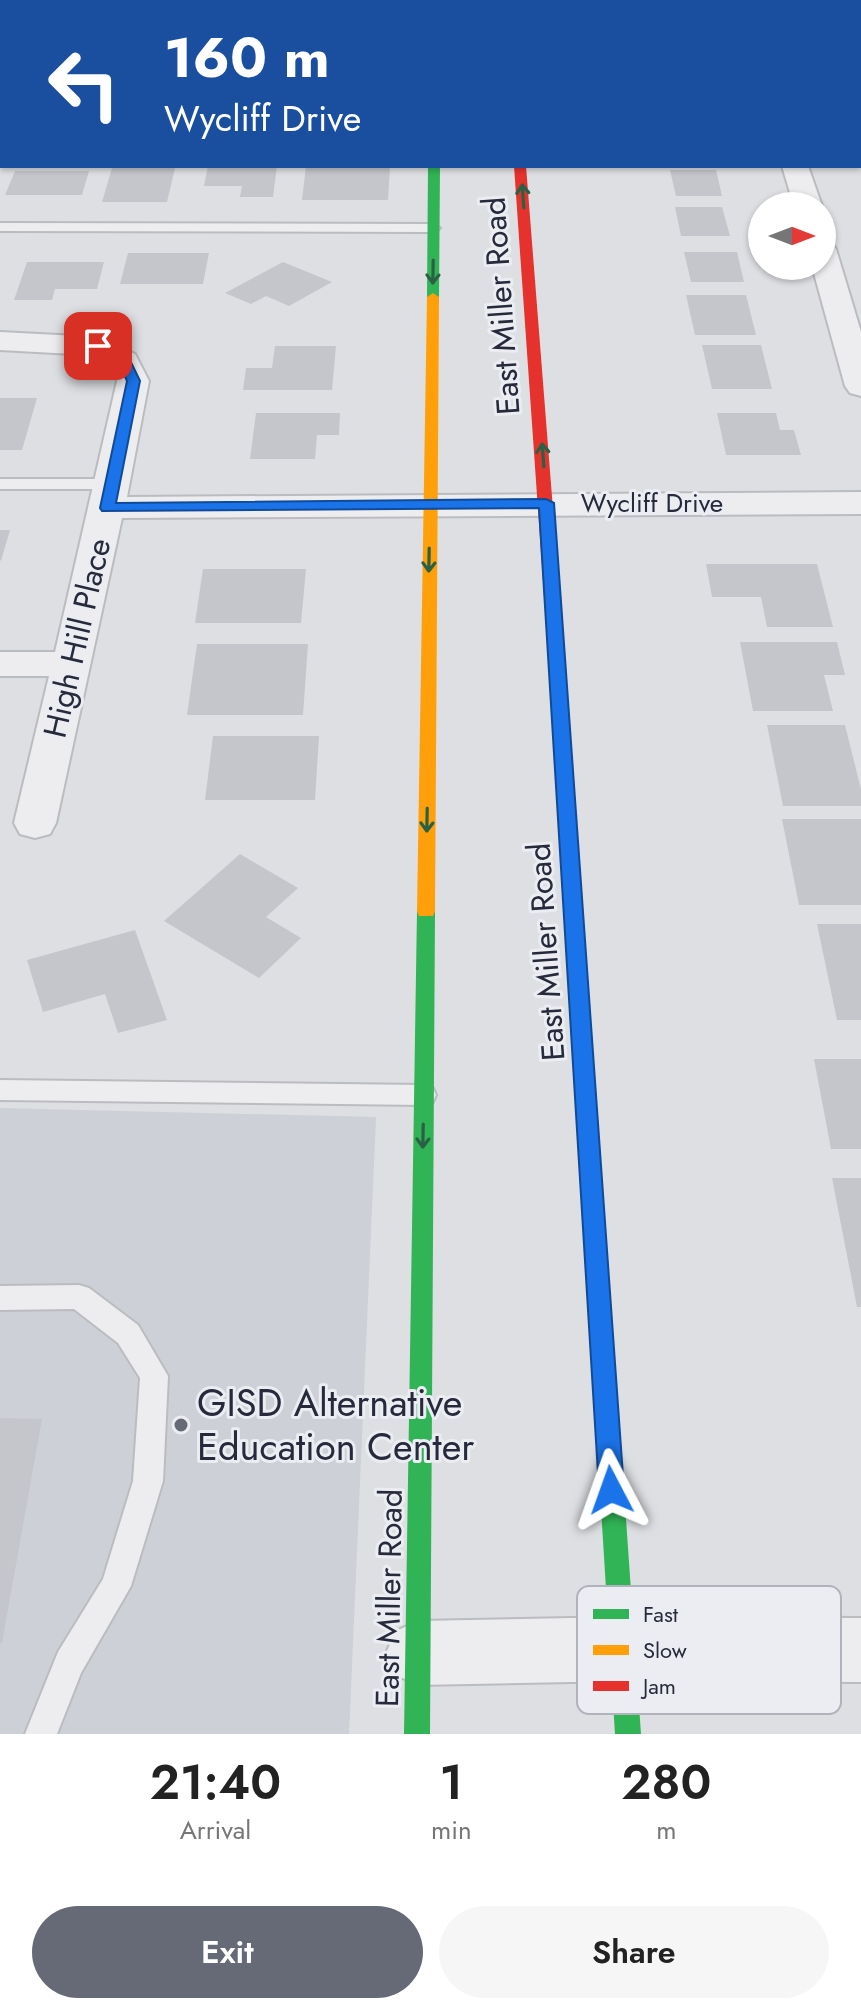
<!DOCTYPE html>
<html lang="en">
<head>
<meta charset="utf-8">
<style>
  :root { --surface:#fff; --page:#f6f6f6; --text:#222; --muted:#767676; --accent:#666976 }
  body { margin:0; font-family:Jost,sans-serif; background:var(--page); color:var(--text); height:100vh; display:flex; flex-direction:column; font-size:30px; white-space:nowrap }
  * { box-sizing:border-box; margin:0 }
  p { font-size:26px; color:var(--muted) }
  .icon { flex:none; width:44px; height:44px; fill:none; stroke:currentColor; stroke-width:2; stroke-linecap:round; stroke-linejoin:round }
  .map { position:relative; height:1734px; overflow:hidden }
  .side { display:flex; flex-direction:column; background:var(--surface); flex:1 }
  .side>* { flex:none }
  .hud { position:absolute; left:0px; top:0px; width:862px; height:168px; box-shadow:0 2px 6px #0004; background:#1a4fa0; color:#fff; overflow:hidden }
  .needle { width:52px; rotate:90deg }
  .buttons { position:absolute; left:748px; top:192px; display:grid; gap:16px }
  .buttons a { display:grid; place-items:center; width:88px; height:88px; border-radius:50%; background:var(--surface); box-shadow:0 2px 6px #0004; font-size:40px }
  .pin { position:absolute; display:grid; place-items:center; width:68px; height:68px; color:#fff; margin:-34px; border-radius:16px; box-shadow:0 4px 12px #0006 }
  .me { position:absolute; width:88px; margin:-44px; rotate:356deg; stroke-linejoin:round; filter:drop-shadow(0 0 6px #0008) }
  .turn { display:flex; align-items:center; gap:28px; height:168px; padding:0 32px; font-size:36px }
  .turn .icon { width:104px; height:104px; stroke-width:2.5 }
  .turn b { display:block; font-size:56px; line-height:68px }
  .eta { display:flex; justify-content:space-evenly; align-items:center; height:136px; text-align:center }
  .eta b { font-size:48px; font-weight:600; line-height:56px }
  .button { display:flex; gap:16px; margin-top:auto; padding:16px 32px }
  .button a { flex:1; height:92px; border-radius:48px; background:var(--accent); color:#fff; font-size:32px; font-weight:600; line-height:92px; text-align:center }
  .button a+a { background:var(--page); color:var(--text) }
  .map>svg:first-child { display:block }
  .built { fill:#ced0d7 }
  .building { fill:#c5c6cb }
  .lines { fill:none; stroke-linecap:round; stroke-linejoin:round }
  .lane-casing { stroke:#bbbcc0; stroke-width:4 }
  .street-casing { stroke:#bbbcc0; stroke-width:4 }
  .lane { fill:#ededf0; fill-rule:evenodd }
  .street { fill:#ededf0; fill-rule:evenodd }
  .fast { fill:#30b455; fill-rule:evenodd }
  .slow { fill:#ff9f0a; fill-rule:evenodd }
  .jam { fill:#e5322d; fill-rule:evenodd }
  .oneway { stroke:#2a6145 }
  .route { fill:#1a73e8; stroke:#114b97; stroke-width:2 }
  .poi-dot { fill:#666976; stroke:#ebedf3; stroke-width:3 }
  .labels { text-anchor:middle; stroke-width:6; stroke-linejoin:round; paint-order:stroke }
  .far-street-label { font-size:26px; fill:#262a3b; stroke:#ebedf3 }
  .street-label { font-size:32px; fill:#262a3b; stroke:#ebedf3 }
  .near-poi-label { font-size:38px; fill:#262a3b; stroke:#ebedf3; text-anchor:start }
  .key { fill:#ebedf3; stroke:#b0b2bc; stroke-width:2 }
  .key-label { font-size:22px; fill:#262a3b }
</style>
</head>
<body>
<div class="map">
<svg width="861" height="1734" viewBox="0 0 861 1734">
  <rect width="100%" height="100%" fill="#dedfe3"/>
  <path class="built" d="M0,1108L376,1117L349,1734H0Z"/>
  <path class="building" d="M208,166H277L273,197H240L242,186H204Z
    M306,166H390L388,200H302Z
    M112,168H175L167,202H102Z
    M670,170H716L722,196H676Z
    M15,171H89L82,195H5Z
    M675,207H722L730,236H681Z
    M684,252H737L744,282H691Z
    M128,253H209L203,284H120Z
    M27,262H104L97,289H55L52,300H14Z
    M283,262L332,282L289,306L266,296L251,304L225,293Z
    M686,295H746L756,335H695Z
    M702,345H761L772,389H712Z
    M275,346H336L332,390H243L246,368H272Z
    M0,398H37L22,450H0Z
    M256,413H340L339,435H317L315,459H250Z
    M717,413H776L780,430H794L801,455H726Z
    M0,530H10L1,561L0,560Z
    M706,564H817L833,627H767L761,597H712Z
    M203,569H306L301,623H195Z
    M740,642H837L845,675H824L833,711H753Z
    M197,644H308L303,715H187Z
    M767,725H845L861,789V806H783Z
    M213,736H319L315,800H205Z
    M782,819H861V905H799Z
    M240,854L298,888L266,917L301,938L259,978L164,921Z
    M817,924H861V1020H837Z
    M135,930L167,1020L118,1033L105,994L43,1012L27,960Z
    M814,1059H861V1149H831Z
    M832,1178H861V1307H857Z
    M0,1418L42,1419L2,1643H0Z"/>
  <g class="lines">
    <defs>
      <path id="lane" d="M0,46H2V54H0Z
        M0,223L433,224L440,228L433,232L0,231Z
        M0,479H112L121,484L112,489H0Z
        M0,1080L424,1085L433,1088L436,1095L433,1102L424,1105L0,1100Z
        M79,1285L89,1288L138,1325L168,1376L163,1481L131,1586L81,1673L57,1734H25L58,1652L103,1579L133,1481L140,1378L118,1343L74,1309L0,1310V1286Z"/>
      <path id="street" d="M860,28H861V42H860Z
        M0,124H2V140H0Z
        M782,166H808L822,206H794Z
        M822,240L832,243L836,249L861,332V396L850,393L845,386L812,266H822Z
        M0,332L98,337L135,354L149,381L127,497L861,492V514L122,518L56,823L50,834L35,838L20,834L14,823L49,676H0V652H55L117,381L111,366L91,355L0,350Z
        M622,1617L861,1618V1682L622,1681L418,1685L396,1675L386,1653L396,1631L418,1621Z"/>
    </defs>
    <use href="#lane" class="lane-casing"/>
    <use href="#street" class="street-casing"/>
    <use href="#lane" class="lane"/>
    <use href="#street" class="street"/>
    <path class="fast" d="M428,166H440L439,297L433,301L427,297Z
      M426,904L433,906L435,911L430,1734H404L417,911L419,906Z
      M594,1209L602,1211L605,1218L641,1734H615L583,1218L586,1211Z"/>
    <path class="slow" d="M432,0H442V2H432Z
      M502,0H512V2H502Z
      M433,293L439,297L435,911L433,916H419L417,911L427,297Z
      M554,619L562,624L605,1218L602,1225L594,1227L586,1225L583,1218L546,624Z"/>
    <path class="jam" d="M514,166H526L562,624L554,629L546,624Z"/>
  </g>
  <defs><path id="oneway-shaft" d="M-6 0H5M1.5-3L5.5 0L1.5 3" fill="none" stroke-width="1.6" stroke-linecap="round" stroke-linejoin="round" transform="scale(2)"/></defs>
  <g class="oneway">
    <use href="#oneway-shaft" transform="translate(523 196) rotate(-94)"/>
    <use href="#oneway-shaft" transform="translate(433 272) rotate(91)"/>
    <use href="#oneway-shaft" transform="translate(543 455) rotate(-94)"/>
    <use href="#oneway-shaft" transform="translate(429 560) rotate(91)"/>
    <use href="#oneway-shaft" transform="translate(427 820) rotate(91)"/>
    <use href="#oneway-shaft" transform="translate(423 1136) rotate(91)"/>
  </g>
  <path class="route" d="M98,342L129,358L140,381L116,503L546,499L554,503L624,1490L620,1498L611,1502L603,1498L599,1490L539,508L102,511L100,508L127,381L119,363L93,349L92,346Z"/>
  <circle class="poi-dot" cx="181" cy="1425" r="8"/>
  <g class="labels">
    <g class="far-street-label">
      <text x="652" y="512">Wycliff Drive</text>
    </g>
    <g class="street-label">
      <text transform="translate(501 306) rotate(-94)" y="11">East Miller Road</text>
      <text transform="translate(77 638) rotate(-77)" y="11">High Hill Place</text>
      <text transform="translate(546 952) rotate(-94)" y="11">East Miller Road</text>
      <text transform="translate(389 1598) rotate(-89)" y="11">East Miller Road</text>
    </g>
    <g class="near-poi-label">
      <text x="197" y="1416">GISD Alternative<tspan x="197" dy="44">Education Center</tspan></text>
    </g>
  </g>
  <rect x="577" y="1586" width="264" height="128" rx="12" class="key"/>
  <rect x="593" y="1609" width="36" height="10" fill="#30b455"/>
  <rect x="593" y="1645" width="36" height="10" fill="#ff9f0a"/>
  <rect x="593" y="1681" width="36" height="10" fill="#e5322d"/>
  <g class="key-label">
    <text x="643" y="1622">Fast</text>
    <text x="643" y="1658">Slow</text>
    <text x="643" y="1694">Jam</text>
  </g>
</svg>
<div class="buttons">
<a><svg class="needle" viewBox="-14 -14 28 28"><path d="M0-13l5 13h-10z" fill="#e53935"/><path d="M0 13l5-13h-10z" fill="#767676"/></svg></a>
</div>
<div class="pin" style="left:98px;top:346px;background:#d93025"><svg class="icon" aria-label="arrive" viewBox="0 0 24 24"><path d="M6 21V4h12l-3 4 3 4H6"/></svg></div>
<svg class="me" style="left:611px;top:1490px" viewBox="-20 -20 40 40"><path d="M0-17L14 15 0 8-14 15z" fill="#1a73e8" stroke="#fff" stroke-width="4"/></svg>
<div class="hud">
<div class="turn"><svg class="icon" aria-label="left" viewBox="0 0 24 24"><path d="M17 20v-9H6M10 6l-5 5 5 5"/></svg><div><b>160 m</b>Wycliff Drive</div></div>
</div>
</div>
<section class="side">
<div class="eta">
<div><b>21:40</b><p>Arrival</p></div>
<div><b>1</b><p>min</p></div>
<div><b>280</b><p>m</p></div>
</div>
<div class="button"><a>Exit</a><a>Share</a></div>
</section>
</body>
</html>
